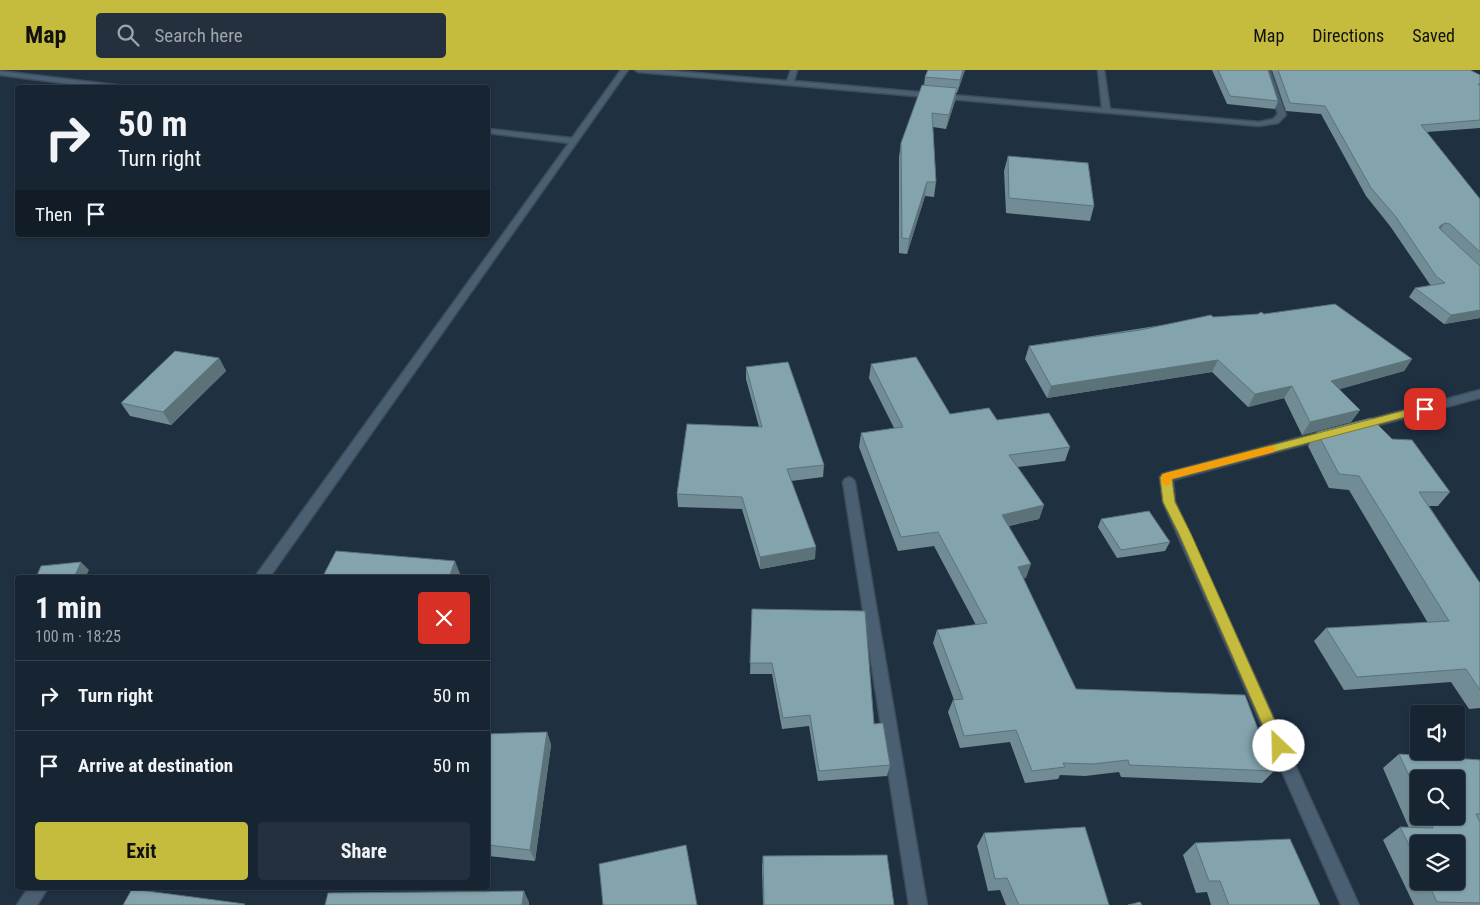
<!DOCTYPE html>
<html lang="en">
<head>
<meta charset="utf-8">
<style>
  :root { --surface:#172431; --page:#24303d; --text:#f1f3f6; --muted:#9ea4ab; --line:#36414d; --accent:#c5bc3d }
  body { margin:0; font-family:"Roboto Condensed",sans-serif; background:var(--page); color:var(--text); height:100vh; display:flex; flex-direction:column; font-size:19px; white-space:nowrap }
  * { box-sizing:border-box; margin:0 }
  p { font-size:16px; color:var(--muted) }
  .icon { flex:none; width:28px; height:28px; fill:none; stroke:currentColor; stroke-width:2; stroke-linecap:round; stroke-linejoin:round }
  .map { position:relative; flex:1; overflow:hidden }
  .sheet { position:absolute; left:15px; top:505px; width:475px; height:315px; display:flex; flex-direction:column; background:var(--surface); border-radius:5px; box-shadow:0 1px 4px #0004,0 0 0 1px var(--line) }
  .sheet>* { flex:none }
  .banner { position:absolute; left:15px; top:15px; width:475px; height:152px; border-radius:5px; box-shadow:0 1px 4px #0004,0 0 0 1px var(--line); background:#172431; color:var(--text); overflow:hidden }
  .buttons { position:absolute; left:1410px; top:635px; display:grid; gap:10px }
  .buttons a { display:grid; place-items:center; width:55px; height:55px; border-radius:5px; background:var(--surface); box-shadow:0 1px 4px #0004,0 0 0 1px var(--line); font-size:25px }
  .pin { position:absolute; display:grid; place-items:center; width:42px; height:42px; color:#fff; margin:-21px; border-radius:10px; box-shadow:0 2px 8px #0006 }
  .me { position:absolute; width:55px; margin:-28px; rotate:336deg; stroke-linejoin:round; filter:drop-shadow(0 0 4px #0008) }
  .turn { display:flex; align-items:center; gap:18px; height:105px; padding:0 20px; font-size:22px }
  .turn .icon { width:65px; height:65px; stroke-width:2.5 }
  .turn b { display:block; font-size:35px; line-height:42px }
  .then { display:flex; align-items:center; height:48px; padding:0 20px; background:#0003; gap:10px; font-size:19px }
  .round { display:grid; place-items:center; flex:none; width:52px; height:52px; border-radius:5px; background:var(--page) }
  .overview { display:flex; align-items:center; justify-content:space-between; height:85px; padding:0 20px }
  h1 { font-size:30px; font-weight:700; line-height:38px }
  .primary-button { display:flex; gap:10px; margin-top:auto; padding:10px 20px }
  .primary-button a { flex:1; height:58px; border-radius:5px; background:var(--accent); color:#111; font-size:20px; font-weight:700; line-height:58px; text-align:center }
  .primary-button a+a { background:var(--page); color:var(--text) }
  ul { padding:0; list-style:none }
  li { display:flex; align-items:center; gap:15px; height:70px; padding:0 20px; border-top:1px solid var(--line) }
  li div { flex:1 }
  li b { display:block; font-size:19px }
  li em { font-style:normal }
  header { display:flex; align-items:center; gap:30px; box-sizing:border-box; height:70px; padding:0 25px; background:var(--accent); color:#111 }
  header strong { font-size:24px }
  nav { display:flex; gap:28px; margin-inline-start:auto; font-size:18px }
  .search { width:350px; height:45px; background:var(--page); display:flex; align-items:center; gap:12px; box-sizing:border-box; padding:0 18px; border-radius:5px; color:var(--muted); font-size:19px }
  .map>svg:first-child { display:block }
  .lines { fill:none; stroke-linecap:round; stroke-linejoin:round }
  .minor-casing { stroke:#3c4c5a; stroke-width:3 }
  .minor { fill:#4b5f72; fill-rule:evenodd }
  .wall { fill:#718c95; fill-rule:evenodd }
  .shaded-wall { fill:#5c7279 }
  .building { fill:#83a3ad; stroke:#5c7279 }
  .route { fill:#c5bc3d; stroke:#807a28 }
  .slow { fill:#f59e0b }
</style>
</head>
<body>
<header>
<strong>Map</strong>
<div class="search"><svg class="icon" aria-label="search" viewBox="0 0 24 24"><circle cx="10" cy="10" r="6"/><path d="M15 15l6 6"/></svg>Search here</div>
<nav><a>Map</a><a>Directions</a><a>Saved</a></nav>
</header>
<div class="map">
<svg width="1480" height="835" viewBox="0 0 1480 835">
  <rect width="100%" height="100%" fill="#1f3041"/>
  <g class="lines">
    <defs>
      <path id="minor" d="M621,0H628L269,508H254L569,73L488,63V59L572,68Z
        M635,0H662L787,11L791,0H797L794,11L1102,38L1098,0H1104L1110,39L1259,52L1273,49L1278,44L1264,1L1272,0L1271,2L1286,45L1278,53L1259,56L638,2Z
        M0,1L124,16L127,18H102L0,5Z
        M1480,320V328L1360,360L1354,356L1356,353Z
        M1328,360L1332,361L1334,364L1332,367L1173,410L1175,432L1359,835H1341L1163,432L1160,407L1162,404L1166,403Z
        M849,407L853,409L855,412L927,835H909L843,412L845,409Z
        M28,818H48L37,835H17Z"/>
    </defs>
    <use href="#minor" class="minor-casing"/>
    <use href="#minor" class="minor"/>
  </g>
  <path class="wall" d="M928,0H965L957,23H956L955,31L946,59L933,57L936,112L934,127L925,126L907,184L899,183V87L901,73L924,15L925,7Z
    M1212,0H1268L1278,31L1275,39L1227,34Z
    M1272,0H1470L1480,5V58L1427,62L1480,129V248L1444,254L1409,227L1415,218L1431,216L1390,156L1366,126L1321,44L1286,41Z
    M1008,86L1094,136L1090,151L1006,143L1004,101Z
    M1213,247L1412,289L1404,301L1339,319L1360,340L1351,352L1302,365L1284,328L1248,337L1212,302L1047,328L1025,289L1029,276Z
    M219,288L226,301L171,355L130,346L121,333Z
    M871,294L950,344L997,350L1070,377L1065,391L1018,397L1044,435L1039,449L1009,456L1026,508H1023L1076,619L1274,701L1262,713L1121,707L1119,702L1085,706L1060,705L1058,709L1025,713L1010,672L960,678L948,642L953,630H954L933,573L937,560L976,555L934,476L898,481L859,377L861,363L894,358L869,308Z
    M746,297L824,395L823,407L791,411L815,489L760,499L742,439L678,437L677,424L759,357L746,309Z
    M1317,362L1392,369L1450,422L1438,436H1429L1480,513V638L1469,639L1451,612L1344,620L1314,571L1326,558L1428,553L1349,420L1329,418L1308,376Z
    M1101,449L1170,472L1165,481L1117,488L1098,457Z
    M752,539L874,654L890,695L887,706L818,711L809,656L782,659L772,604H750Z
    M547,662L551,675L535,791L488,786V664Z
    M1399,684L1480,690V835H1414L1383,770L1400,757L1409,758L1383,698ZM1419,709L1456,746H1419ZM1419,774L1456,811H1419Z
    M984,763L1109,835H1006L1000,820L988,821L977,776Z
    M1195,773L1320,835H1211L1207,822L1196,823L1183,785Z
    M763,786L894,835H763L762,798Z"/>
  <path class="shaded-wall" d="M963,0H965L957,23L960,10Z
    M957,18L955,31L946,59L949,45Z
    M927,112L925,126L907,184L909,169Z
    M1445,153L1439,161L1440,156Z
    M1480,240V248L1444,254L1451,245Z
    M219,288L226,301L171,355L163,342Z
    M1412,289L1404,301L1323,324L1331,311Z
    M1218,290L1212,302L1047,328L1051,316Z
    M1292,316L1284,328L1248,337L1255,324Z
    M1360,340L1351,352L1302,365L1310,352Z
    M1044,435L1039,449L998,458L1002,445Z
    M816,477L815,489L760,499V487Z
    M455,491L461,506V508H449Z
    M81,492L89,500L85,508H74Z
    M1031,494L1026,508L1013,510L1018,497Z
    M547,662L551,675L535,791L530,780Z
    M524,821L529,832V835H522Z"/>
  <path class="building" d="M928,0H963L960,10L925,7Z
    M1218,0H1268L1278,31L1230,26Z
    M1278,0H1470L1480,5V14H1478L1480,16V50L1421,55L1480,129V182L1450,154L1445,153L1440,156L1439,158L1480,196V240L1451,245L1415,218L1445,213L1436,206L1396,147L1371,118L1325,36L1290,33Z
    M922,15L957,18L949,45L932,43L936,112H927L909,169L902,168L901,73Z
    M1008,86L1088,93L1094,136L1009,128Z
    M1335,234L1412,289L1331,311L1360,340L1310,352L1292,316L1255,324L1218,290L1051,316L1029,276L1140,260L1211,245L1213,247L1258,244L1261,242L1264,244Z
    M175,281L219,288L163,342L121,333Z
    M916,287L950,344L989,338L997,350L1049,343L1070,377L1009,385L1044,435L1002,445L1031,494L1018,497L1076,619L1245,625L1274,701L1129,695L1128,690L1093,694L1063,693L1065,697L1032,701L1016,660L964,666L953,630L963,629L937,560L987,553L938,462L901,467L861,363L903,357L871,294Z
    M788,292L824,395L787,399L816,477L760,487L742,427L677,424L687,354L762,357L746,297Z
    M1371,348L1392,369L1412,370L1450,422H1419L1480,513V620L1466,599L1357,607L1326,558L1449,551L1359,406L1339,404L1317,362Z
    M1149,441L1170,472L1121,480L1101,449Z
    M336,481L455,491L449,508H322Z
    M81,492L74,508H36L41,496Z
    M752,539L865,541L874,654L883,653L890,695L819,701L810,645L783,648L772,593H750Z
    M547,662L530,780L488,775V664Z
    M1399,684L1480,690V744H1476L1480,752V833L1437,832L1427,811H1456V774H1419V795L1400,757L1433,758L1427,746H1456V709H1419V727Z
    M1085,757L1109,835H1019L1007,808L995,809L984,763Z
    M1290,769L1320,835H1229L1220,811H1209L1195,773Z
    M686,775L697,835H603L599,794Z
    M887,785L894,835H764L763,786Z
    M132,819L245,834L244,835H123Z
    M524,821L522,835H325L328,823Z
    M1140,832L1142,835H1128Z"/>
  <path class="route" d="M1425,335L1428,336L1430,339L1428,341L1172,409L1175,432L1191,464L1286,676L1284,681L1279,683L1274,681L1179,464L1163,432L1160,407L1166,403Z"/>
  <path class="slow" d="M1270,376L1274,377L1275,380L1274,382L1172,409L1170,414L1166,416L1161,412L1162,404Z"/>
</svg>
<div class="buttons">
<a><svg class="icon" aria-label="sound" viewBox="0 0 24 24"><path d="M4 9h4l5-4v14l-5-4H4zM17 9q2 3 0 6"/></svg></a>
<a><svg class="icon" aria-label="search" viewBox="0 0 24 24"><circle cx="10" cy="10" r="6"/><path d="M15 15l6 6"/></svg></a>
<a><svg class="icon" aria-label="layers" viewBox="0 0 24 24"><path d="M12 4l9 5-9 5-9-5zM3 14l9 5 9-5"/></svg></a>
</div>
<div class="pin" style="left:1425px;top:339px;background:#d93025"><svg class="icon" aria-label="arrive" viewBox="0 0 24 24"><path d="M6 21V4h12l-3 4 3 4H6"/></svg></div>
<svg class="me" style="left:1279px;top:676px" viewBox="-20 -20 40 40"><circle r="19" fill="#fff"/><path d="M0-13L10 11 0 6-10 11z" fill="#c5bc3d"/></svg>
<div class="banner">
<div class="turn"><svg class="icon" aria-label="right" viewBox="0 0 24 24"><path d="M7 20v-9h11M14 6l5 5-5 5"/></svg><div><b>50 m</b>Turn right</div></div>
<div class="then">Then<svg class="icon" aria-label="arrive" viewBox="0 0 24 24"><path d="M6 21V4h12l-3 4 3 4H6"/></svg></div>
</div>
<section class="sheet">
<div class="overview"><div><h1>1 min</h1><p>100 m · 18:25</p></div><a class="round" style="background:#d93025;color:#fff"><svg class="icon" aria-label="close" viewBox="0 0 24 24"><path d="M6 6l12 12M18 6L6 18"/></svg></a></div>
<ul>
<li><svg class="icon" aria-label="right" viewBox="0 0 24 24"><path d="M7 20v-9h11M14 6l5 5-5 5"/></svg><div><b>Turn right</b></div><em>50 m</em></li>
<li><svg class="icon" aria-label="arrive" viewBox="0 0 24 24"><path d="M6 21V4h12l-3 4 3 4H6"/></svg><div><b>Arrive at destination</b></div><em>50 m</em></li>
</ul>
<div class="primary-button"><a>Exit</a><a>Share</a></div>
</section>
</div>
</body>
</html>
